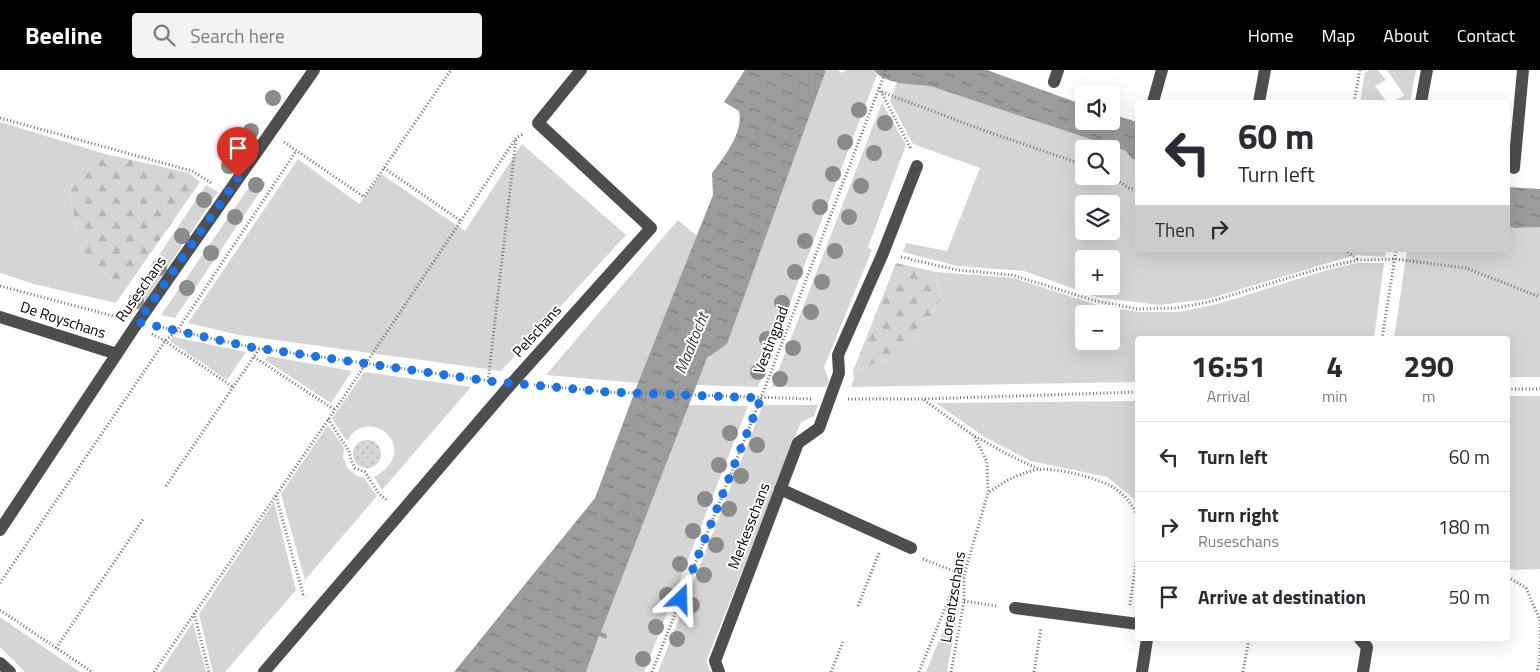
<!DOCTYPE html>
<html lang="en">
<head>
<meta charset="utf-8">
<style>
  :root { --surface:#fff; --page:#f2f2f3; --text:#2b2b33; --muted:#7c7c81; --line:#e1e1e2; --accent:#000 }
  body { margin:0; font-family:"Titillium Web",sans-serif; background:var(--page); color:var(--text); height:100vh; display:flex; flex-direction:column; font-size:19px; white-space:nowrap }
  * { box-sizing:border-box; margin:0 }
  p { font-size:16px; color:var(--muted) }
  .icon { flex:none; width:28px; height:28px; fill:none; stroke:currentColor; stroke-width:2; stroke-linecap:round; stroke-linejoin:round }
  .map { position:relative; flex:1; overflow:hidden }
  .side { position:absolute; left:1135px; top:266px; width:375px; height:305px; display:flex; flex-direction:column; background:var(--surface); border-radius:5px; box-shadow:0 5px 20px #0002 }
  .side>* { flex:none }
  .hud { position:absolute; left:1135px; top:30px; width:375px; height:152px; border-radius:5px; box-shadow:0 5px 20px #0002; background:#fff; color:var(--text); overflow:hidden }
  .controls { position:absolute; left:1075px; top:15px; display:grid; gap:10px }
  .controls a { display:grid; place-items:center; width:45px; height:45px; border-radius:5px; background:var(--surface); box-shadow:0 5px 20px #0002; font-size:25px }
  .pin { position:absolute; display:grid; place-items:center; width:42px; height:42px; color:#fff; margin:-51px -21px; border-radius:50% 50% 50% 0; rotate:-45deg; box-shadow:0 0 5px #0007 }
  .pin .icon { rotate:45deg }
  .me { position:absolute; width:55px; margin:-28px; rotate:22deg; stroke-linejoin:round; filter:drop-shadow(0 0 4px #0008) }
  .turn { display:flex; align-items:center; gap:18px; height:105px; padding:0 20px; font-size:22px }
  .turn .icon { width:65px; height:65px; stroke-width:2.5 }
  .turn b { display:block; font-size:35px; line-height:42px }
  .then { display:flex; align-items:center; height:48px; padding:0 20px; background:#0003; gap:10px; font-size:19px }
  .eta { display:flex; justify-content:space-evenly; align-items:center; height:85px; text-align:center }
  .eta b { font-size:30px; font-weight:700; line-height:35px }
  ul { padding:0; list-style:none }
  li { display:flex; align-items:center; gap:15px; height:70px; padding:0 20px; border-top:1px solid var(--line) }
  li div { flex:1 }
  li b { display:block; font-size:19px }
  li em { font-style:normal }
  header { display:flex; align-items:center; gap:30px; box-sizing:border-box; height:70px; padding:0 25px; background:var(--accent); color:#fff }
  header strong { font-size:24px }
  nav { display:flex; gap:28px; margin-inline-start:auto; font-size:18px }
  .search { width:350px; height:45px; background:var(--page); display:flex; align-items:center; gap:12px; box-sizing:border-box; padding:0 18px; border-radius:5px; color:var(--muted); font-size:19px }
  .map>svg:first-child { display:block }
  .green { fill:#d5d5d5; fill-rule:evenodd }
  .forest { fill:url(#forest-firs) }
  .park { fill:url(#park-dots) }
  .water { fill:url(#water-ripples) }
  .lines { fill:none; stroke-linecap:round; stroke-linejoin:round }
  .path { stroke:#707070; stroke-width:3; stroke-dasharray:1 2.5; stroke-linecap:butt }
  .minor { stroke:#4e4e4e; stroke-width:12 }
  .tree { fill:#8b8b8b }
  .route { stroke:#1a73e8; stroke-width:9; stroke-dasharray:0 16.2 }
  .labels { text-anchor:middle; stroke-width:4; stroke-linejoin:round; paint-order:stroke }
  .street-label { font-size:15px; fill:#000; stroke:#fff }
  .water-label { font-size:16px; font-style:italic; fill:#3d3d3d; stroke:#fff }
</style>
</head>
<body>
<header>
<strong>Beeline</strong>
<div class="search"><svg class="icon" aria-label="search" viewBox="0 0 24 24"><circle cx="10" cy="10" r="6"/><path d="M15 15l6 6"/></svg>Search here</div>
<nav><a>Home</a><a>Map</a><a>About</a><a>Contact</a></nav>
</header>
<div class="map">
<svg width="1540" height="602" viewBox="0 0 1540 602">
  <defs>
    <pattern id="forest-firs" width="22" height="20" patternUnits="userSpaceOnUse" patternTransform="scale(1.25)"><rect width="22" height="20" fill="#d5d5d5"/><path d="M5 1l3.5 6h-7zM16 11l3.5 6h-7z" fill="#b5b5b5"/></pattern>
    <pattern id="park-dots" width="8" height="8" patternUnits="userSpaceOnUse" patternTransform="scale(1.25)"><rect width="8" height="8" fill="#d5d5d5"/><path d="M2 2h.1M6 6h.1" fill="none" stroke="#b5b5b5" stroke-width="1.8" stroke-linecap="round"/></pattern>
    <pattern id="water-ripples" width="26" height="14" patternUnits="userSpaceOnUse" patternTransform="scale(1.25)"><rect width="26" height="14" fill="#9c9c9c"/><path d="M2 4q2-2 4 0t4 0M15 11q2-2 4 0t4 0" fill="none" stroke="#7d7d7d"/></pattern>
  </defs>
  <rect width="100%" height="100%" fill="#fff"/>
  <path class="green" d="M826,0H838L842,3L846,0H874L877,5L758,317L696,315L707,288L727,273Z
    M1369,0H1378L1386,10L1375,16L1387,32H1360L1365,3Z
    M1387,0H1416L1410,32H1397L1396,30L1404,25Z
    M897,12L930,16L1126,81L1132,89L1137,90L1138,180H1386L1385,187L1355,185L1208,229L1159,235L1097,227L1024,201L957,196L903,182L906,173L947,181L980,98L913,74L890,31ZM1084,79H1111V106H1084ZM1084,134H1111V161H1084ZM1084,189H1111V216H1084Z
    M882,33L906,75L868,177L872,180L824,297L829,311L826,317H772Z
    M0,52L105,84L69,121L82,183L125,220L116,233L34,214L0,203Z
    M522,74L626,165L501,301L239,265L188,253L298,89L359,134L381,104L465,161Z
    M256,107L266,113L175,248L161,245Z
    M206,115L218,122L139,240L125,236Z
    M678,150L697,166L638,313L546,305Z
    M1508,157L1517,158L1540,157V307H1508V269H1394L1407,180H1508Z
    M1357,193H1384L1374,269H1138L1137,312L851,317L854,309L853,301L911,281L940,230L936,202L1014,208L1100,236L1139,242H1179L1218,234L1324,201ZM1084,244H1111V271H1084Z
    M173,267L246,282L227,310L170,271Z
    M268,286L352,301L331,333L265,290Z
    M364,302L471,317L382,420L374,407C418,384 381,341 354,362C351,364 349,368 347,371L332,349Z
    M1508,326H1540V499L1515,500L1508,498Z
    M1137,331V439L1134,429L1107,407L1031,391L986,368L936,333Z
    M688,335L748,336L644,602H586L599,566L605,568L607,564L601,562Z
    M763,335H818L814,346L801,352L706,592L711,602H658Z
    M328,355L344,378L343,387L347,397L355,405L364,408L377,426L305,510L281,424Z
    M274,432L296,520L225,602H213L199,544Z
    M960,532L947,602H926L954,534Z
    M0,547L80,602H25L0,577Z
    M193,552L206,602H160Z"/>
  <path class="forest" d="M105,84L189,103L200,112L125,220L82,183L69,121Z
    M896,193L936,202L940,230L911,281L853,301Z"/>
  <path class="park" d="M353 384a14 14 0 1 1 28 0a14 14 0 1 1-28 0Z"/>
  <path class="water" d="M745,0H826L727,274L707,288L601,562L607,564L606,569L599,566L586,602H454L595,428L638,313L713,125L712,103C724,87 744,62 739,41L724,32Z
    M874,0H987L1084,35V51H1111V44L1137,52V90L1132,89L1126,81L930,16C913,14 885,15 874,0Z
    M1508,117L1540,119V157L1517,158L1508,157Z"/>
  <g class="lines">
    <path class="path" d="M879,18L910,77L909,80
      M882,22L980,59L1084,95
      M1354,32L1360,0
      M0,48L192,101L213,114
      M284,72L364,127L451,0
      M384,98L461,151
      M1111,106L1129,118L1138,120
      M1345,180L1358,190
      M901,187L957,200L1012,205L1096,231L1137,239L1176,238L1209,232L1318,199L1358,190L1395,189L1466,198L1540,227
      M0,216L121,248
      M156,256L250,277L490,311
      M152,264L165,271L233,317
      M1382,269L1396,180
      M254,287L335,340
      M488,311L516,69
      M534,315L607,322L812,329
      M1508,319H1540
      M848,329H923L1138,322
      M924,330L974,366L987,392L988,422
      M328,349L349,381L351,390L355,398L365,402L379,424L388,431
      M975,366L1005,383L1038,399
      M166,416L259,279
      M276,426L303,524L306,526
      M1508,507L1526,518L1540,550V587L1537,602
      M0,513L165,271L177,261L296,81
      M964,531L997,536
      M1130,535L1138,478
      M858,536L879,483
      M0,540L92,602
      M194,543L209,602
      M56,578L144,448
      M154,602L335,340L516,68L523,64
      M652,602L761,328L886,0
      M831,602L843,572
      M919,602L952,521L964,505L923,489
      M951,602L964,531V505L988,423C1003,412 1017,404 1036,400C1053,396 1104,409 1117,420C1127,427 1134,437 1138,448
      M1034,602L1041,558
      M1243,602L1249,569"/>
    <path class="minor" d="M1054,12L1058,0
      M1153,32L1162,0
      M1259,32L1265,0
      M1421,32L1427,0
      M1514,98L1523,0
      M0,247L117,284
      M780,419L911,478
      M0,460L138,252L314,0
      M1015,538L1138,554
      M1360,569L1367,577L1363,602
      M0,593L10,602
      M264,602L512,313L651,158L538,53L581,0
      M719,602L715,591L798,373L819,358L839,303L838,285L883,183L917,96
      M1142,602L1147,569"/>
  </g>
  <g class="tree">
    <circle cx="273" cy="28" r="8"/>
    <circle cx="859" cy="40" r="8"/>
    <circle cx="885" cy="53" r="8"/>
    <circle cx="251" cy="61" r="8"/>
    <circle cx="845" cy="72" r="8"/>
    <circle cx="874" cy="83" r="8"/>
    <circle cx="229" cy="96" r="8"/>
    <circle cx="833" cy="104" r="8"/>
    <circle cx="256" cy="115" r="8"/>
    <circle cx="861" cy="116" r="8"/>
    <circle cx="204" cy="130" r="8"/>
    <circle cx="820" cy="137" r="8"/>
    <circle cx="235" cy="147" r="8"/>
    <circle cx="849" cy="147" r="8"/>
    <circle cx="182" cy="166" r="8"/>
    <circle cx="805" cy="171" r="8"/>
    <circle cx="835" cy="181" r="8"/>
    <circle cx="211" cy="183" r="8"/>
    <circle cx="159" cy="198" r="8"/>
    <circle cx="795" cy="202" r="8"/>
    <circle cx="822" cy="212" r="8"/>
    <circle cx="187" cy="218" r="8"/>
    <circle cx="136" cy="231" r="8"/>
    <circle cx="782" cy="233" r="8"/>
    <circle cx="811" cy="242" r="8"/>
    <circle cx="767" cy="269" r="8"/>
    <circle cx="793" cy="278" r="8"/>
    <circle cx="758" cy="302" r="8"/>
    <circle cx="780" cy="309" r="8"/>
    <circle cx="730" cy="363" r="8"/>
    <circle cx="757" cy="375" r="8"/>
    <circle cx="719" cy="395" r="8"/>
    <circle cx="741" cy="406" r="8"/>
    <circle cx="705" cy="429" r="8"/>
    <circle cx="729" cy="439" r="8"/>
    <circle cx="693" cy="461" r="8"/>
    <circle cx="716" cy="475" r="8"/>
    <circle cx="680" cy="494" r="8"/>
    <circle cx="704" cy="505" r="8"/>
    <circle cx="667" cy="525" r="8"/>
    <circle cx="692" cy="535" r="8"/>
    <circle cx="656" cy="557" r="8"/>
    <circle cx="677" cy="569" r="8"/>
    <circle cx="643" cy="589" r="8"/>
  </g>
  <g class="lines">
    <path class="route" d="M238,108L138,252L250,277L488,311L607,322L761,328L681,529"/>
  </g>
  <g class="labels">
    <g class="street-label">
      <text transform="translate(141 219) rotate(-55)" y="5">Ruseschans</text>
      <text transform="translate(63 250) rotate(18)" y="5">De Royschans</text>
      <text transform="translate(537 261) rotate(-48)" y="5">Pelschans</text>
      <text transform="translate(771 270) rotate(-69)" y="5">Vestingpad</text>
      <text transform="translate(749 456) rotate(-69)" y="5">Merkesschans</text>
      <text transform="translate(953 527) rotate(-81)" y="5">Lorentzschans</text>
    </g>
    <g class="water-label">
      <text transform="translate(691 273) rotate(-68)" y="6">Maaltocht</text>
    </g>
  </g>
</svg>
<div class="controls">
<a><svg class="icon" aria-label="sound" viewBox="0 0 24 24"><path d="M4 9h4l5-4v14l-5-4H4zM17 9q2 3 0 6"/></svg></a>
<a><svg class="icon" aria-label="search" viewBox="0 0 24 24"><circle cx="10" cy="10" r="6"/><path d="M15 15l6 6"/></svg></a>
<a><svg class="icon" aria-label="layers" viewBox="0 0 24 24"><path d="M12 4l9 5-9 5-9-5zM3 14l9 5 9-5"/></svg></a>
<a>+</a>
<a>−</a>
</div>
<div class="pin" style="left:238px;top:108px;background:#d93025"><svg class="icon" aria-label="arrive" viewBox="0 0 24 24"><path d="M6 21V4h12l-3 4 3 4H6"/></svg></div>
<svg class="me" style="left:681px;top:529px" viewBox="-20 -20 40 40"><path d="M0-17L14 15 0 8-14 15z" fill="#1a73e8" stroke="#fff" stroke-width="4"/></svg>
<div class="hud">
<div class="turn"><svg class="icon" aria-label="left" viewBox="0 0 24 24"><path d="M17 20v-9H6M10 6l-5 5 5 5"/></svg><div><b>60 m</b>Turn left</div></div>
<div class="then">Then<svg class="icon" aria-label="right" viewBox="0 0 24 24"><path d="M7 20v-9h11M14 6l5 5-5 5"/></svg></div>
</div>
<section class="side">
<div class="eta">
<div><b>16:51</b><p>Arrival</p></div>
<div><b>4</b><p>min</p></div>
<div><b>290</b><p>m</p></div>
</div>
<ul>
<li><svg class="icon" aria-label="left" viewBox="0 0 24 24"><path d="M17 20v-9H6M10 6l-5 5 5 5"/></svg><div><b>Turn left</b></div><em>60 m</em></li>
<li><svg class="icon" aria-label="right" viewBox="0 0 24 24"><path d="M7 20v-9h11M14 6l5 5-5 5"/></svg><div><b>Turn right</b><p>Ruseschans</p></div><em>180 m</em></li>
<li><svg class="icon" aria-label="arrive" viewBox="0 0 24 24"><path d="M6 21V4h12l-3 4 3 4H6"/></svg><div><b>Arrive at destination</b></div><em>50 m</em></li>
</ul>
</section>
</div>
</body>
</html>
